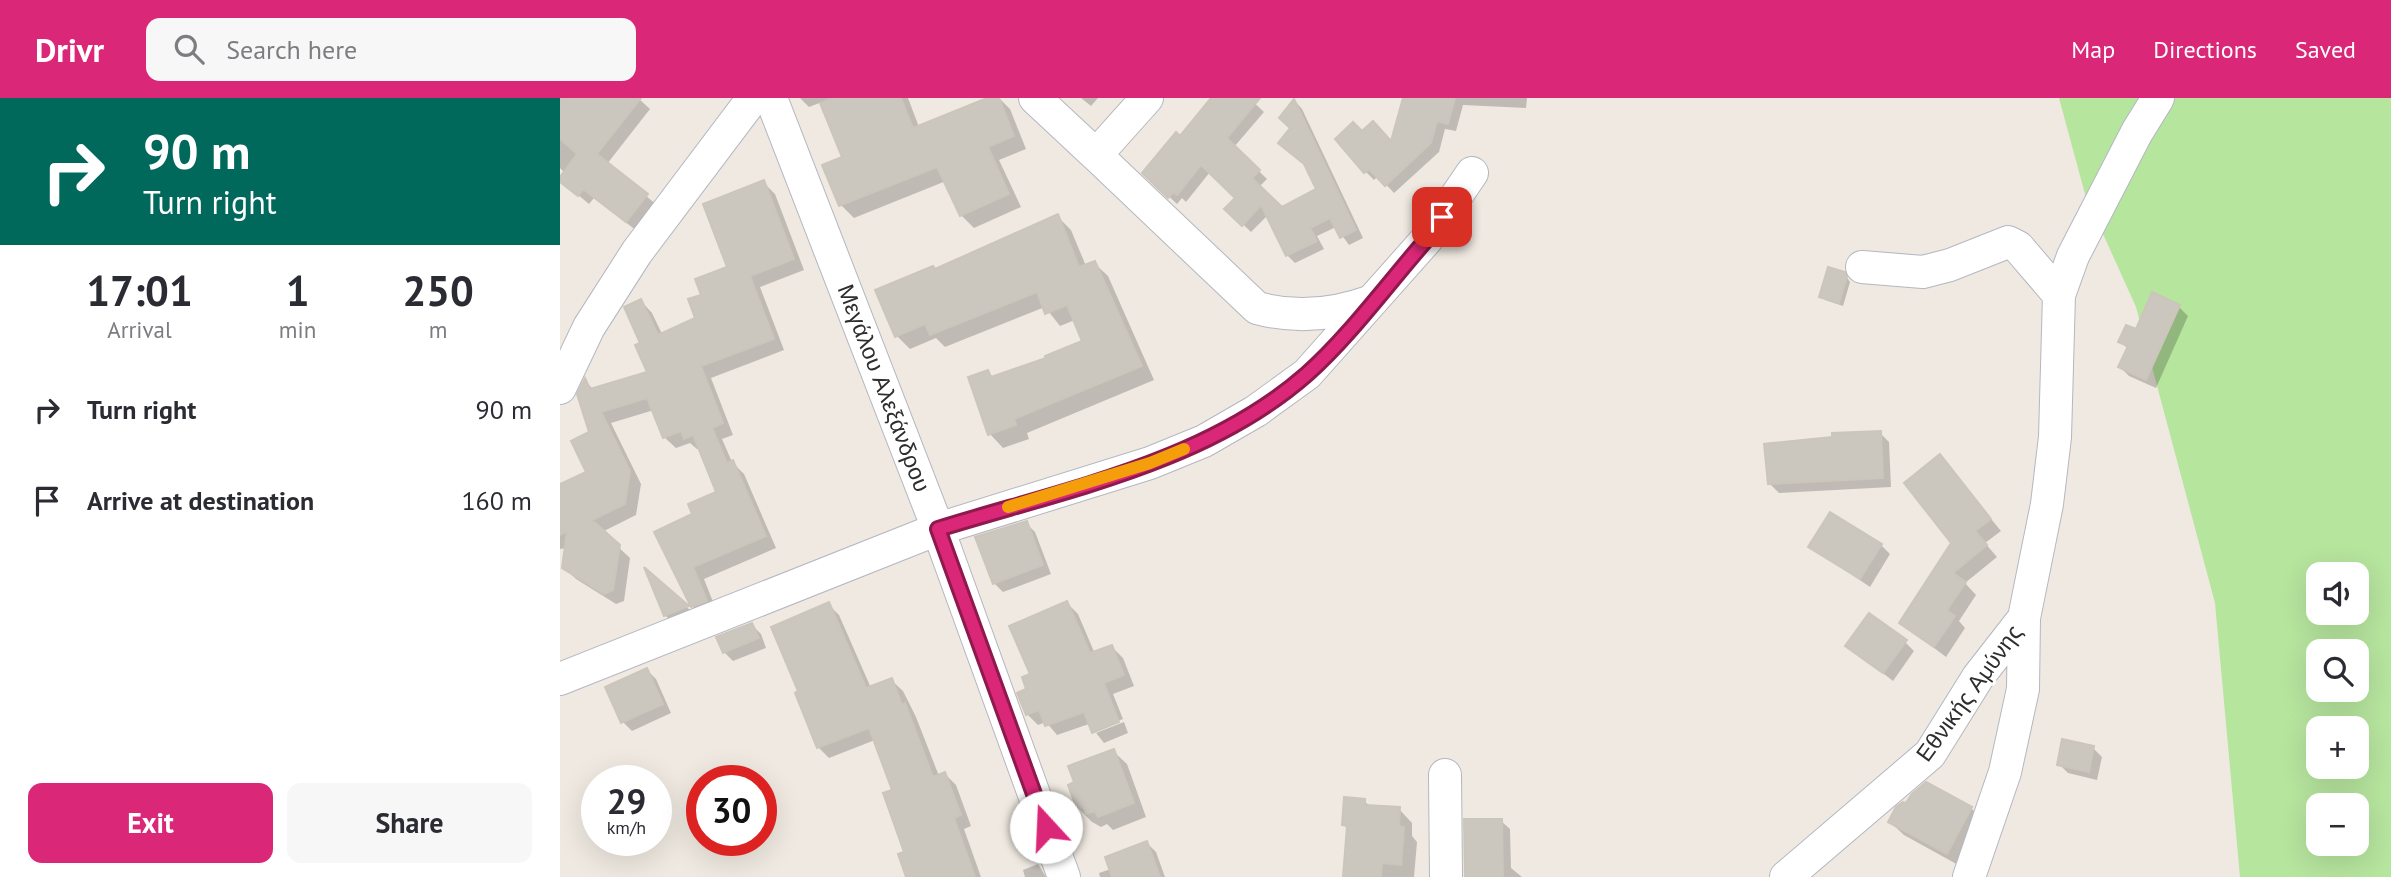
<!DOCTYPE html>
<html lang="en">
<head>
<meta charset="utf-8">
<style>
  :root { --surface:#fff; --page:#f7f7f7; --text:#2b2b33; --muted:#7c7c81; --accent:#db2777 }
  body { margin:0; font-family:"PT Sans",sans-serif; background:var(--page); color:var(--text); height:100vh; display:flex; flex-direction:column; font-size:26px; white-space:nowrap }
  * { box-sizing:border-box; margin:0 }
  p { font-size:23px; color:var(--muted) }
  .icon { flex:none; width:38px; height:38px; fill:none; stroke:currentColor; stroke-width:2; stroke-linecap:round; stroke-linejoin:round }
  .map { position:relative; flex:1; overflow:hidden }
  .side { display:flex; flex-direction:column; background:var(--surface); width:560px }
  .side>* { flex:none }
  .guide { background:#00695c; color:#fff; overflow:hidden }
  .tools { position:absolute; left:1746px; top:464px; display:grid; gap:14px }
  .tools a { display:grid; place-items:center; width:63px; height:63px; border-radius:14px; background:var(--surface); box-shadow:0 7px 28px #0002; font-size:35px }
  .speed { position:absolute; left:21px; top:667px; display:flex; gap:14px; font-size:35px; font-weight:700; text-align:center }
  .speed>* { display:grid; place-content:center; width:91px; height:91px; border-radius:50%; background:var(--surface); box-shadow:0 7px 28px #0002; line-height:1 }
  .speed small { font-size:18px; font-weight:400 }
  .speed .limit { border:10px solid #d22; background:#fff; color:#111 }
  .pin { position:absolute; display:grid; place-items:center; width:60px; height:60px; color:#fff; margin:-30px; border-radius:14px; box-shadow:0 4px 10px #0006 }
  .me { position:absolute; width:77px; margin:-38px; rotate:340deg; stroke-linejoin:round; filter:drop-shadow(0 0 5px #0008) }
  .turn { display:flex; align-items:center; gap:24px; height:147px; padding:0 28px; font-size:32px }
  .turn .icon { width:91px; height:91px; stroke-width:2.5 }
  .turn b { display:block; font-size:49px; line-height:60px }
  .eta { display:flex; justify-content:space-evenly; align-items:center; height:119px; text-align:center }
  .eta b { font-size:42px; font-weight:600; line-height:49px }
  .primary-button { display:flex; gap:14px; margin-top:auto; padding:14px 28px }
  .primary-button a { flex:1; height:80px; border-radius:14px; background:var(--accent); color:#fff; font-size:28px; font-weight:600; line-height:80px; text-align:center }
  .primary-button a+a { background:var(--page); color:var(--text) }
  ul { padding:0; list-style:none }
  li { display:flex; align-items:center; gap:21px; height:91px; padding:0 28px }
  li div { flex:1 }
  li b { display:block; font-size:26px }
  li em { font-style:normal }
  header { display:flex; align-items:center; gap:42px; box-sizing:border-box; height:98px; padding:0 35px; background:var(--accent); color:#fff }
  header strong { font-size:33px }
  nav { display:flex; gap:38px; margin-inline-start:auto; font-size:24px }
  .search { width:490px; height:63px; background:var(--page); display:flex; align-items:center; gap:18px; box-sizing:border-box; padding:0 24px; border-radius:14px; color:var(--muted); font-size:26px }
  main { display:flex; flex:1; min-height:0 }
  .map>svg:first-child { display:block }
  .green { fill:#b6e59e; fill-rule:evenodd }
  .shadow { fill:#0003 }
  .building { fill:#cbc7bf; stroke:#cbc5ba; stroke-width:2 }
  .lines { fill:none; stroke-linecap:round; stroke-linejoin:round }
  .minor-casing { stroke:#b4b7c1; stroke-width:34 }
  .minor { stroke:#fff; stroke-width:32 }
  .route-casing { stroke:#8e194d; stroke-width:18 }
  .route { stroke:#db2777; stroke-width:12 }
  .slow { stroke:#f59e0b; stroke-width:12 }
  .labels { text-anchor:middle; stroke-width:6; stroke-linejoin:round; paint-order:stroke }
  .street-label { font-size:23px; fill:#2e2e2e; stroke:#fff }
</style>
</head>
<body>
<header>
<strong>Drivr</strong>
<div class="search"><svg class="icon" aria-label="search" viewBox="0 0 24 24"><circle cx="10" cy="10" r="6"/><path d="M15 15l6 6"/></svg>Search here</div>
<nav><a>Map</a><a>Directions</a><a>Saved</a></nav>
</header>
<main>
<section class="side">
<div class="guide">
<div class="turn"><svg class="icon" aria-label="right" viewBox="0 0 24 24"><path d="M7 20v-9h11M14 6l5 5-5 5"/></svg><div><b>90 m</b>Turn right</div></div>
</div>
<div class="eta">
<div><b>17:01</b><p>Arrival</p></div>
<div><b>1</b><p>min</p></div>
<div><b>250</b><p>m</p></div>
</div>
<ul>
<li><svg class="icon" aria-label="right" viewBox="0 0 24 24"><path d="M7 20v-9h11M14 6l5 5-5 5"/></svg><div><b>Turn right</b></div><em>90 m</em></li>
<li><svg class="icon" aria-label="arrive" viewBox="0 0 24 24"><path d="M6 21V4h12l-3 4 3 4H6"/></svg><div><b>Arrive at destination</b></div><em>160 m</em></li>
</ul>
<div class="primary-button"><a>Exit</a><a>Share</a></div>
</section>
<div class="map">
<svg width="1831" height="779" viewBox="0 0 1831 779">
  <rect width="100%" height="100%" fill="#efe9e1"/>
  <path class="green" d="M1499,0H1831V779H1680L1655,505L1576,209L1525,96ZM1759,476H1797V514H1759ZM1759,553H1797V592H1759ZM1759,630H1797V668H1759ZM1759,707H1797V746H1759Z"/>
  <path class="shadow" d="M7,0H78L90,11L47,66L97,107L77,133L34,100L29,106L0,82L5,75L0,70V9Z
    M240,0H348L359,29L431,0H439L450,11L466,51L439,62L461,109L414,130L401,117L386,83L294,120L281,107L284,60L262,4L249,9Z
    M521,0H538L531,8Z
    M654,0H689L704,14L674,49L707,81L699,89L721,111L758,92L732,31L735,3L742,11L803,140L789,147L776,129L757,138L764,151L735,165L727,157L708,117L691,134L667,111L677,100L650,74L626,104L622,100L617,106L584,75L620,40Z
    M845,0H967L966,10L903,7L896,33L885,31L879,54L834,95L818,78L814,82L806,74L802,35L832,45Z
    M204,85L215,96L244,172L200,189L224,252L151,280L173,337L162,341L172,364L184,376L216,450L144,481L157,514L144,520L132,508L97,435L134,417L158,395L140,350L137,351L130,345L116,350L104,339L94,312L51,325L81,386L76,417L42,434L70,460L64,503L56,506L16,481L4,469L7,450L0,451V388L29,375L31,335L25,283L34,292L89,275L83,246L81,203L92,215L102,236L137,220L143,198L169,170Z
    M498,119L511,132L526,168L534,165L548,178L594,282L467,335L469,341L443,350L430,336L428,274L434,280L488,261L524,244L515,222L500,228L485,209L385,249L376,240L350,251L337,238L376,173Z
    M1284,175L1290,184L1283,208L1265,202L1261,198Z
    M1593,197L1619,209L1628,218L1596,290L1569,278L1560,269L1568,251L1560,243L1577,233Z
    M1320,335L1329,344L1331,389L1219,395L1210,386Z
    M1380,359L1441,433L1425,445L1437,459L1405,485L1416,497L1399,523L1405,530L1386,559L1341,525L1393,445Z
    M466,425L475,434L491,476L443,494L434,485L417,440Z
    M1321,447L1330,456L1310,489L1251,449Z
    M88,475L127,509L135,518L114,526L105,517Z
    M507,505L518,516L535,556L552,549L563,560L574,588L553,596L563,621L536,631V635L564,624L568,635L544,645L529,626L497,637L486,624L478,627L467,616L473,577Z
    M268,506L279,517L311,590L331,582L343,593L356,619L379,678L385,676L396,687L411,728L404,731L421,779H348L334,693L315,642L269,660L258,649Z
    M192,527L201,536L206,550L173,563L164,554Z
    M1345,544L1354,553L1333,583L1288,548Z
    M87,572L96,581L111,615L72,633L63,624Z
    M1533,650L1542,659L1537,682L1508,675L1499,666Z
    M553,653L567,666L586,719L553,732L547,726L541,729L532,724L518,710Z
    M804,703L811,709L839,711L852,725V738L857,744L854,779H785L788,731L784,727Z
    M1411,710L1424,724L1400,768L1344,737L1330,724Z
    M941,723L950,731L951,770L962,779H906Z
    M587,745L596,754L605,779H540L539,775L551,771Z
    M478,766L486,779H465L463,772Z"/>
  <path class="building" d="M0,0H81L37,56L88,96L66,124L23,91L18,98L0,84V79L17,56L0,41Z
    M272,0H341L353,30L427,0H439L454,38L428,49L449,96L400,118L377,69L279,108L262,67L282,59L260,5Z
    M651,0H700L667,40L700,72L692,80L722,109L756,91L744,66L718,45L730,30L719,20L734,1L796,132L780,140L770,120L750,130L757,143L726,158L701,107L682,128L664,111L675,100L641,67L617,97L613,94L608,100L582,75L616,34L620,38Z
    M843,0H895L888,26L877,23L871,45L825,88L809,71L804,75L775,41L793,24L802,33L813,23L831,43Z
    M204,82L234,161L190,178L214,241L141,268L163,325L152,330L167,365L173,362L206,438L133,469L147,503L131,509L94,434L132,416L128,406L156,394L133,337L124,341L121,333L103,340L87,300L41,314L70,373L65,406L32,422L60,447L53,492L44,496L2,470L7,433L0,437V386L26,374L11,343L29,334L17,296L25,280L30,291L87,274L75,247L80,245L64,209L81,201L98,237L135,220L128,201L141,197L135,181L167,169L143,106Z
    M498,116L519,169L535,163L582,268L454,321L456,327L428,337L408,279L428,272L431,279L486,260L485,258L522,243L507,207L485,216L477,194L370,237L365,226L335,239L315,192L373,168L375,171Z
    M1268,169L1285,174L1287,178L1279,205L1259,199Z
    M1592,194L1620,207L1586,282L1558,269L1568,248L1558,244L1566,227L1576,231Z
    M1321,333L1323,380L1208,386L1204,346L1272,339V335Z
    M1380,356L1431,421L1415,433L1427,447L1393,475L1406,484L1387,512L1395,518L1374,549L1339,525L1391,445L1344,385Z
    M1270,414L1322,446L1300,481L1248,449Z
    M467,423L483,467L433,486L415,439Z
    M84,469L129,508L104,518Z
    M507,503L530,555L552,547L564,577L544,585L559,624L532,635L524,614L485,628L479,612L466,617L457,595L466,591L462,579L470,576L449,528Z
    M269,504L306,590L332,580L342,607L345,605L373,679L385,674L401,717L394,720L415,779H346L338,756L344,754L323,695L332,692L309,630L257,650L235,595L238,593L211,529Z
    M1309,515L1347,542L1323,575L1285,548Z
    M192,525L199,540L163,555L156,539Z
    M87,570L103,606L61,625L45,589Z
    M1502,641L1534,648L1529,674L1497,667Z
    M554,651L574,705L538,719L535,713L526,716L523,709L517,711L508,687L514,684L508,668Z
    M1366,684L1412,709L1387,756L1328,724L1336,709L1343,704L1346,705L1351,697Z
    M784,699L805,701V707L840,709L839,728L844,729L841,767L822,765L821,779H783L787,728L782,727Z
    M904,721H942L943,779H905Z
    M587,743L600,779H552L545,759Z"/>
  <g class="lines">
    <defs>
      <path id="minor" d="M211,0L378,431L504,779
        M475,0L536,57L587,0
        M536,57L697,210C737,221 774,217 812,203
        M1302,169L1363,174L1390,167L1448,144L1458,149L1499,197
        M0,290L29,229L77,154L193,0
        M0,581L378,431L590,365L644,343L696,313L747,276L867,141L912,75
        M885,677L886,779
        M1226,779L1370,656L1418,579L1464,520
        M1409,779L1445,674L1463,591L1464,520L1487,406L1495,339L1499,197L1513,158L1577,34L1598,0"/>
    </defs>
    <use href="#minor" class="minor-casing"/>
    <use href="#minor" class="minor"/>
  </g>
  <g class="lines">
    <defs>
      <path id="route" d="M486,729L378,431C503,392 646,365 747,276C788,240 830,183 867,141L882,119"/>
    </defs>
    <use href="#route" class="route-casing"/>
    <use href="#route" class="route"/>
    <path class="slow" d="M448,409L590,365L624,351"/>
  </g>
  <g class="labels">
    <g class="street-label">
      <text transform="translate(324 290) rotate(69)" y="8">Μεγάλου Αλεξάνδρου</text>
      <text transform="translate(1409 595) rotate(-54)" y="8">Εθνικής Αμύνης</text>
    </g>
  </g>
</svg>
<div class="tools">
<a><svg class="icon" aria-label="sound" viewBox="0 0 24 24"><path d="M4 9h4l5-4v14l-5-4H4zM17 9q2 3 0 6"/></svg></a>
<a><svg class="icon" aria-label="search" viewBox="0 0 24 24"><circle cx="10" cy="10" r="6"/><path d="M15 15l6 6"/></svg></a>
<a>+</a>
<a>−</a>
</div>
<div class="speed"><div>29<small>km/h</small></div><div class="limit">30</div></div>
<div class="pin" style="left:882px;top:119px;background:#d93025"><svg class="icon" aria-label="arrive" viewBox="0 0 24 24"><path d="M6 21V4h12l-3 4 3 4H6"/></svg></div>
<svg class="me" style="left:486px;top:729px" viewBox="-20 -20 40 40"><circle r="19" fill="#fff"/><path d="M0-13L10 11 0 6-10 11z" fill="#db2777"/></svg>
</div>
</main>
</body>
</html>
